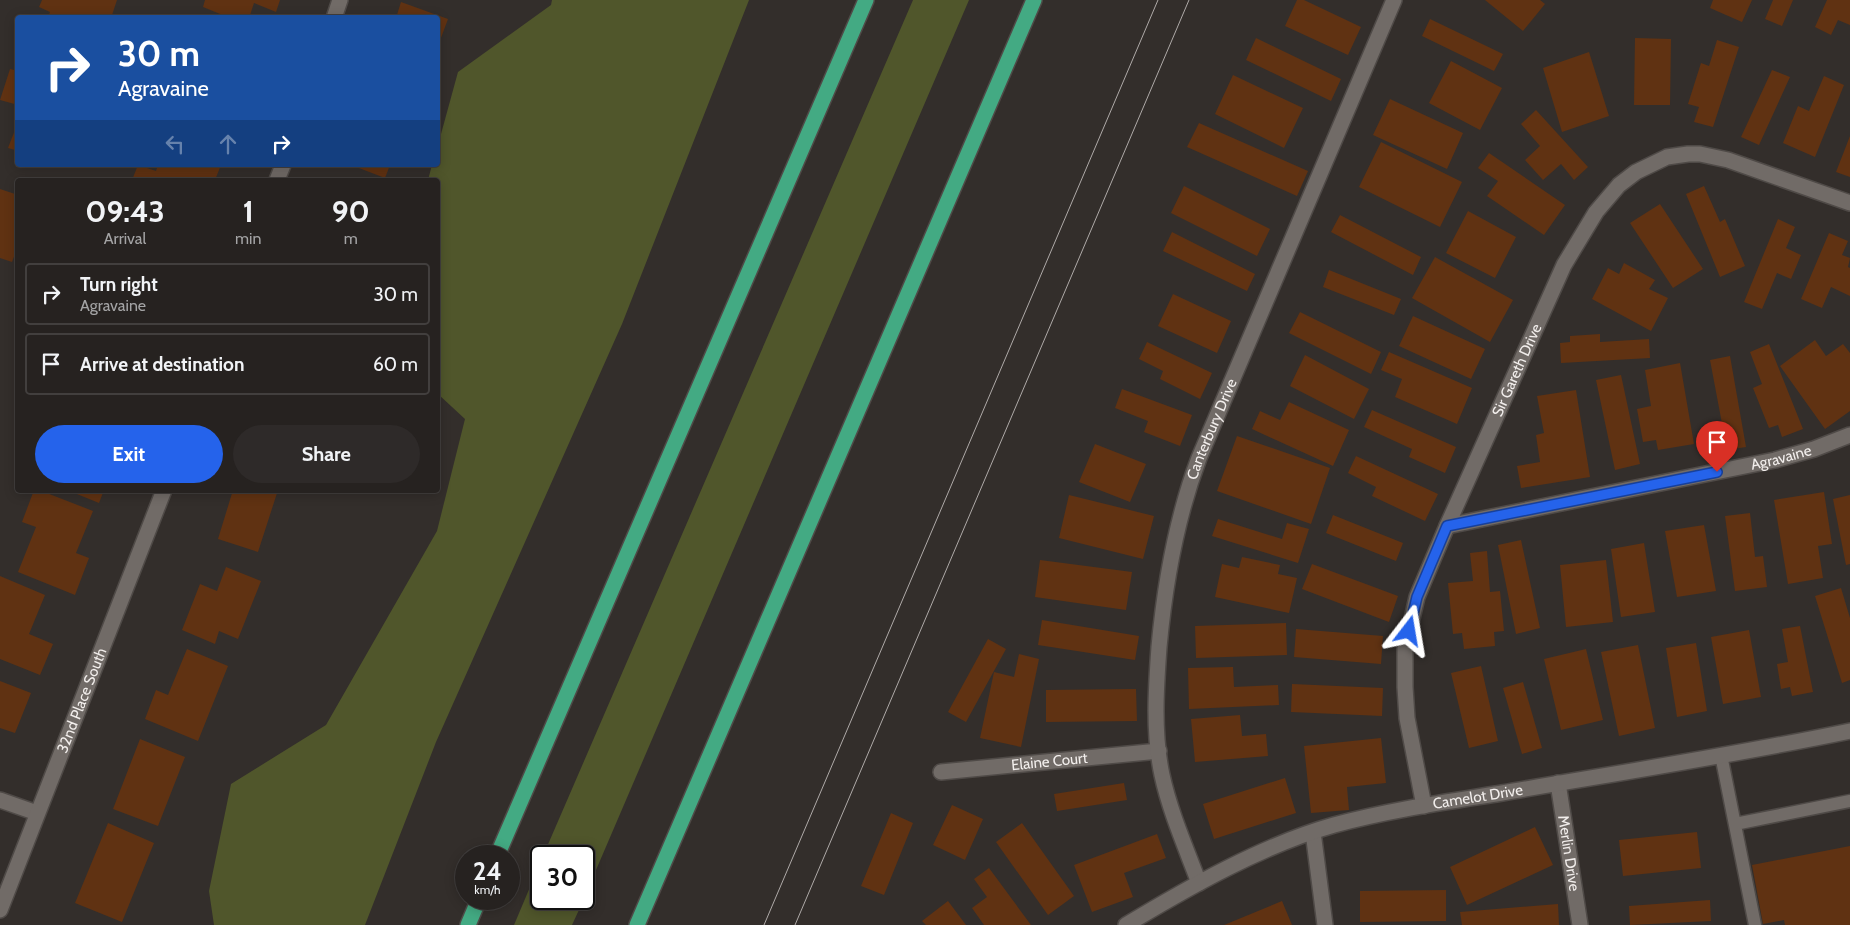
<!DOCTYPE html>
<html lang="en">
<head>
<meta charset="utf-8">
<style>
  :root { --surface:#262220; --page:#2e2a29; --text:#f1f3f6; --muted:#a4a4a5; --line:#423f3e; --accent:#2563eb }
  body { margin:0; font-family:Cabin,sans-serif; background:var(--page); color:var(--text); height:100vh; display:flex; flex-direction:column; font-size:19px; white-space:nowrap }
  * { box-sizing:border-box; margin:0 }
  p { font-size:16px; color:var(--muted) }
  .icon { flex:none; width:28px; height:28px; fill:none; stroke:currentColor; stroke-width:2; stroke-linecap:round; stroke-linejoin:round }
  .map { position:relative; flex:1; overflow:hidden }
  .drawer { position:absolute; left:15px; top:178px; width:425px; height:315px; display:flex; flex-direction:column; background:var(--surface); border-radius:5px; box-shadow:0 2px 12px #0003,0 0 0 1px var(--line) }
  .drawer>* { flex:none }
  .banner { position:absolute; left:15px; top:15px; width:425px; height:152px; border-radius:5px; box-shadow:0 2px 12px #0003,0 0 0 1px var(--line); background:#1a4fa0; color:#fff; overflow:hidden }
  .speed { position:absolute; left:455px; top:845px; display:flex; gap:10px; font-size:25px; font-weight:700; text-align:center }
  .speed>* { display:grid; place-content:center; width:65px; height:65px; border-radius:50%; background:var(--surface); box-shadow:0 2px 12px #0003,0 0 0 1px var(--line); line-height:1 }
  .speed small { font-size:12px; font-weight:400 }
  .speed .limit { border:2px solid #111; border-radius:8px; background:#fff; color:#111 }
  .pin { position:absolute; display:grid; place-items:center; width:42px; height:42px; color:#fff; margin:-51px -21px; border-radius:50% 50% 50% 0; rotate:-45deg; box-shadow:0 0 5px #0007 }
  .pin .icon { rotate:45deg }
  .me { position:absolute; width:55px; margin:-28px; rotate:14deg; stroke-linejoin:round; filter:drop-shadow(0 0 4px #0008) }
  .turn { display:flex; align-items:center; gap:18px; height:105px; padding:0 20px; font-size:22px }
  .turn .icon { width:65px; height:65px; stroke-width:2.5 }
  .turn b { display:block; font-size:35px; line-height:42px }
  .lanes { display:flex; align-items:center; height:48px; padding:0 20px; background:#0003; justify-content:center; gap:25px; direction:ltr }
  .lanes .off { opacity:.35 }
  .eta { display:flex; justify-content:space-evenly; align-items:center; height:85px; text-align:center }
  .eta b { font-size:30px; font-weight:800; line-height:35px }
  .cta { display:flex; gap:10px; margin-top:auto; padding:10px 20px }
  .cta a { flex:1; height:58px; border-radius:30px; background:var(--accent); color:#fff; font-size:20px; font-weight:800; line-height:58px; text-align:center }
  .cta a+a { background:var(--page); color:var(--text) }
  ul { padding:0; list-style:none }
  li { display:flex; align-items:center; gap:15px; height:62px; margin:0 10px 8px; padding:0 10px; border:2px solid var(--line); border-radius:5px }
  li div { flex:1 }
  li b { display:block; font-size:19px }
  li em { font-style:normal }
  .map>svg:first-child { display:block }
  .green { fill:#50562b }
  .building { fill:#603212 }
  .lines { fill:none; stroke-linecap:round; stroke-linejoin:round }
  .service-casing { stroke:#4f4a47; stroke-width:15 }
  .minor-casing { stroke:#4f4a47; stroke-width:18 }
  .motorway-casing { stroke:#4f4a47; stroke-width:18 }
  .service { stroke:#716b67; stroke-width:12 }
  .minor { stroke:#716b67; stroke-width:15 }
  .motorway { stroke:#43aa83; stroke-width:15 }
  .tram { stroke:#afaaa8; stroke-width:1 }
  .route-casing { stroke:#184099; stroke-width:12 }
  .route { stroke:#2563eb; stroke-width:9 }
  .labels { text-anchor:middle; stroke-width:5; stroke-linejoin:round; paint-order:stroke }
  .street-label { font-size:15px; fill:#f2eeec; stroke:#292421 }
</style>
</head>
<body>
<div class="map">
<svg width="1850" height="925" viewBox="0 0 1850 925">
  <rect width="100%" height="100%" fill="#332e2b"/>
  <path class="green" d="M552,0H749L622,324L436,742L365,925H214L209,891L231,784L326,725L437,531L465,419L438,394V180H428L432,165H438V145L458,72L551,5Z
    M913,0H969L584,898V856H543Z
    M541,861V899H584L572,925H514Z"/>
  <path class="building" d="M42,0H117L111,18H48L50,12L39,7Z
    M205,0H280L276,12L254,3L249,18H230L203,7Z
    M1297,0H1304L1361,27L1348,55L1285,26Z
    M1485,0H1540L1545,4L1523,31Z
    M1713,0H1752L1742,22L1710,8Z
    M1773,0H1793L1782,26L1765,19Z
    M1827,0H1850V25L1838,20L1831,35L1815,27Z
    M401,2L448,19L438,46V18H396Z
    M1430,19L1503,54L1494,71L1422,36Z
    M1256,38L1341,79L1331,101L1246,60Z
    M1635,38L1671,39L1670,105H1634Z
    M1717,40L1739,47L1713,127L1694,122L1699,107L1688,104L1701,63L1709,66Z
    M1589,52L1609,116L1562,132L1543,68Z
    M1451,61L1502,88L1480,130L1429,103Z
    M10,69L18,71V105L0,100Z
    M1772,70L1790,77L1759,145L1741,137Z
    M1233,75L1303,108L1284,148L1215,114Z
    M1824,76L1844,85L1815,157L1783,143L1798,106L1809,111Z
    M1390,99L1463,133L1447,169L1373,135Z
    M1536,110L1588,167L1574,180L1561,164L1543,180L1525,160L1540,146L1521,124Z
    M18,122V151L8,148Z
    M1199,123L1308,171L1297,196L1187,147Z
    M1850,136V177L1836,172Z
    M1381,142L1462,182L1440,227L1359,187Z
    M1489,153L1565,205L1544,235L1487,196L1498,181L1478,168Z
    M138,165L156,171L158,165H221L215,180H132Z
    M351,165H390L385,178Z
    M1184,186L1270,229L1257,256L1171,213Z
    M1704,186L1720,222L1725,219L1745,266L1720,277L1686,194Z
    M0,189L18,195V246L12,262L0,258Z
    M1660,204L1703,269L1673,288L1630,223Z
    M1468,211L1516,237L1495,278L1446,253Z
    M1340,215L1421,257L1413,275L1331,232Z
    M1778,219L1795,227L1786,248L1801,255L1791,279L1777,273L1762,309L1744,302Z
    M1172,232L1255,274L1247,291L1163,251Z
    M1829,233L1848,241L1842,255L1850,258L1848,267L1850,268V296L1831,287L1822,308L1801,299Z
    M1435,257L1513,300L1490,342L1412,298Z
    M1624,263L1655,280L1649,289L1668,298L1651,331L1592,299L1608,268L1619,274Z
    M1329,270L1401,299L1394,315L1323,287Z
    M1173,294L1231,321L1217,353L1158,326Z
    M1300,312L1381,352L1371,374L1289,333Z
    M1413,316L1485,349L1471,379L1399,346Z
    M1600,334V342L1649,339L1650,358L1561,363L1560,343L1570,342V336Z
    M1815,340L1826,356L1843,344L1850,353V411L1825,429L1780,366Z
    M1147,342L1212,373L1200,399L1160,379L1163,371L1139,359Z
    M1769,344L1803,429L1782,437L1778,425L1769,428L1753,388L1762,384L1750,352Z
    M1389,352L1472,388L1457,424L1395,397L1402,379L1381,370Z
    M1305,355L1369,389L1354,419L1290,386Z
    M1730,356L1746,447L1727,450L1710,360Z
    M1680,363L1694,444L1658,450L1656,440L1643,442L1637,409L1651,406L1645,370Z
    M1621,375L1640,464L1615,470L1596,380Z
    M1122,389L1192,415L1180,446L1144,432L1148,421L1115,408Z
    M1576,390L1590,477L1521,488L1517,466L1540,462L1536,435L1544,433L1537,396Z
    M1289,402L1349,430L1333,466L1252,429L1260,411L1280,420Z
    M1372,410L1456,447L1445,473L1409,457L1412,449L1364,427Z
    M1237,436L1330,468L1311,524L1217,491Z
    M1095,444L1146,464L1130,502L1079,482Z
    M1356,456L1438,494L1425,521L1372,496L1376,487L1348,473Z
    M34,490H39L93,511L76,553L89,558L75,595L18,572L36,527L22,522Z
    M67,490H104L99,503Z
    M233,490H278L258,552L218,539Z
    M1824,492L1832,544L1818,546L1823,578L1788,584L1774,500Z
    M1069,495L1154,516L1143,559L1059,538Z
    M1850,495V564L1846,565L1833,499Z
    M1750,513L1755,557L1763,556L1767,587L1735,591L1725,516Z
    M1333,515L1403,543L1396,561L1326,533Z
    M1218,519L1282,539L1287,523L1309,529L1298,563L1212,536Z
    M1704,525L1716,591L1677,597L1665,531Z
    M1521,540L1540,628L1516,634L1498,545Z
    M1644,543L1655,612L1621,617L1611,549Z
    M1487,551L1490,592L1500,591L1504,631L1494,632L1495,646L1464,649L1462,633L1453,634L1448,583L1473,581L1470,553Z
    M1242,557L1280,565L1278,574L1297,578L1289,613L1215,597L1222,564L1239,568Z
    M1040,560L1132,572L1126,610L1035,597Z
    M1606,560L1613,622L1566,627L1560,565Z
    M1312,564L1398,596L1389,622L1302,589Z
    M226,567L261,581L238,639L219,631L215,644L182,630L200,584L217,591Z
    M0,576L45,595L29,634L53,644L40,675L0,659Z
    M1841,588L1850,618V680L1842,683L1815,596Z
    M1042,620L1139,636L1135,660L1038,645Z
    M1286,623L1287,655L1196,658L1195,626Z
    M1800,626L1813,692L1792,696L1790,687L1781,689L1777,664L1788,662L1782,629Z
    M1296,629L1383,636L1381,664L1294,657Z
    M1749,630L1761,697L1723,704L1711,637Z
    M988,639L1006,649L966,722L948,712Z
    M1696,643L1707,711L1677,717L1666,648Z
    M1638,645L1655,728L1619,736L1601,652Z
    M187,649L228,666L198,741L145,719L156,690L168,695Z
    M1586,649L1603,720L1561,730L1544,659Z
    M1019,654L1039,659L1021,747L980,738L994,672L1014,677Z
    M1481,666L1498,741L1469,748L1451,673Z
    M1233,667L1234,687L1278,685L1279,705L1189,709L1188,668Z
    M0,681L31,693L15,733L0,728Z
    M1523,682L1542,748L1522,754L1503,688Z
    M1292,684L1383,688L1382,716L1291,712Z
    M1136,689L1137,721L1046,722V690Z
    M1240,715L1242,736L1266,734L1268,756L1195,762L1191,719Z
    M1381,738L1386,783L1347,787L1349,810L1311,813L1304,746Z
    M140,739L185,757L158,826L113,809Z
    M1285,778L1296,813L1214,839L1203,804Z
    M1124,783L1127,800L1057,811L1054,794Z
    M952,805L983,819L965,860L933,845Z
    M891,813L913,823L884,895L861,886Z
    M108,823L154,843L122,922L75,903Z
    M1022,823L1074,896L1048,915L996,842Z
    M1535,827L1553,865L1467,905L1450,867Z
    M1697,832L1701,868L1623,876L1619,840Z
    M1157,834L1166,858L1124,873L1133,897L1092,912L1074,865Z
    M1850,846V925H1785L1784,920L1763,924L1752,865Z
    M989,868L1031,925H984L972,908L987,897L974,879Z
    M1446,890V921L1360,922V891Z
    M1710,900L1711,921L1630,925L1629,906Z
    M948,901L966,925H926L922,921Z
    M1282,901L1292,925H1224Z
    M1558,904L1559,925H1462L1460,912Z"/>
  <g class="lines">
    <defs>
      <path id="service" d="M1721,755L1755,925
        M1735,824L1850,801"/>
      <g id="minor">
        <path d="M334,18L340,0"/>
        <path d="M277,180L283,165"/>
        <path id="s1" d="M1447,526L1775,460L1814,449L1850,435"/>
        <path id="s2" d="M941,772L1159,751"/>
        <path id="s3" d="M1558,783L1580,925"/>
        <path d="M0,800L37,813"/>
        <path id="s4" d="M1424,806L1407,718L1405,687V649L1417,597L1447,526L1564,265L1596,212L1619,185L1636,172L1667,157L1688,154H1700L1728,160L1850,203"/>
        <path d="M1313,832L1325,925"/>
        <path id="s5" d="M1199,883C1186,848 1170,812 1162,775C1153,733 1156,689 1159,647C1165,582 1176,519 1199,458L1394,0"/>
        <path id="s6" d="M0,910L164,490"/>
        <path id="s7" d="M1126,925C1189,887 1263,845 1334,825C1389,810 1446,802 1502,793C1618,773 1735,755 1850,731"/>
      </g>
      <path id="motorway" d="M497,856L866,0
        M468,925L479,899
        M637,925L1034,0"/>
    </defs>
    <use href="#service" class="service-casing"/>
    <use href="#minor" class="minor-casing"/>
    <use href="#motorway" class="motorway-casing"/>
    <use href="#service" class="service"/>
    <use href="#minor" class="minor"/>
    <use href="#motorway" class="motorway"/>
    <path class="tram" d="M764,925L1158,0
      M795,925L1189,0"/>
  </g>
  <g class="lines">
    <defs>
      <path id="route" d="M1409,631L1417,597L1447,526L1717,472"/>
    </defs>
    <use href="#route" class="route-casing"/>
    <use href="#route" class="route"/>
  </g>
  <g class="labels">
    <g class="street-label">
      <text dy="5" stroke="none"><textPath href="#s4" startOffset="460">Sir Gareth Drive</textPath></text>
      <text dy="5" stroke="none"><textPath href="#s5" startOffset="468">Canterbury Drive</textPath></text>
      <text dy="5" stroke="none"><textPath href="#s1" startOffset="341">Agravaine</textPath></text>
      <text dy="5" stroke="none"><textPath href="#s6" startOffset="225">32nd Place South</textPath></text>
      <text dy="5" stroke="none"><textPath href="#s2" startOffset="109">Elaine Court</textPath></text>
      <text dy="5" stroke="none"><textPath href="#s7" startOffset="378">Camelot Drive</textPath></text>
      <text dy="5" stroke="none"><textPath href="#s3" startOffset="71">Merlin Drive</textPath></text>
    </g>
  </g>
</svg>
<div class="speed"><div>24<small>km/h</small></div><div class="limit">30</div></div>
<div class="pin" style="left:1717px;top:472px;background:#d93025"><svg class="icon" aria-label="arrive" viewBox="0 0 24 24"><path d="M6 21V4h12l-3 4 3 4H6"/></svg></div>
<svg class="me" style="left:1409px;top:631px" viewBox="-20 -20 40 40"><path d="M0-17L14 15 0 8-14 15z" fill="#2563eb" stroke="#fff" stroke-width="4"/></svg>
<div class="banner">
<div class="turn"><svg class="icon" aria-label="right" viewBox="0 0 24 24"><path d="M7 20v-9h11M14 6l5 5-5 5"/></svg><div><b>30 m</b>Agravaine</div></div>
<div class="lanes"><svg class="icon off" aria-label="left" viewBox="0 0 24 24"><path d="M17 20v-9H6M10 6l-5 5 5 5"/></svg><svg class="icon off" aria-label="ahead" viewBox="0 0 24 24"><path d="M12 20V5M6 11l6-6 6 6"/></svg><svg class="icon" aria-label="right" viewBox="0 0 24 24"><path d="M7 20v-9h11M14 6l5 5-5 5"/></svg></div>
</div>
<section class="drawer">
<div class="eta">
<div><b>09:43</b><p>Arrival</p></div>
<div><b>1</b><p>min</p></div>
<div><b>90</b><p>m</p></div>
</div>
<ul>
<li><svg class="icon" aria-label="right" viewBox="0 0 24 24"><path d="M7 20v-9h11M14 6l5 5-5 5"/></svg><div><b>Turn right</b><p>Agravaine</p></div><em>30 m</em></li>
<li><svg class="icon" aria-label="arrive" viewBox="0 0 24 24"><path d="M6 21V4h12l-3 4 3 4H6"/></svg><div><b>Arrive at destination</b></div><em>60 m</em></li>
</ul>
<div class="cta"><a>Exit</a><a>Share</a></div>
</section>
</div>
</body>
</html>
